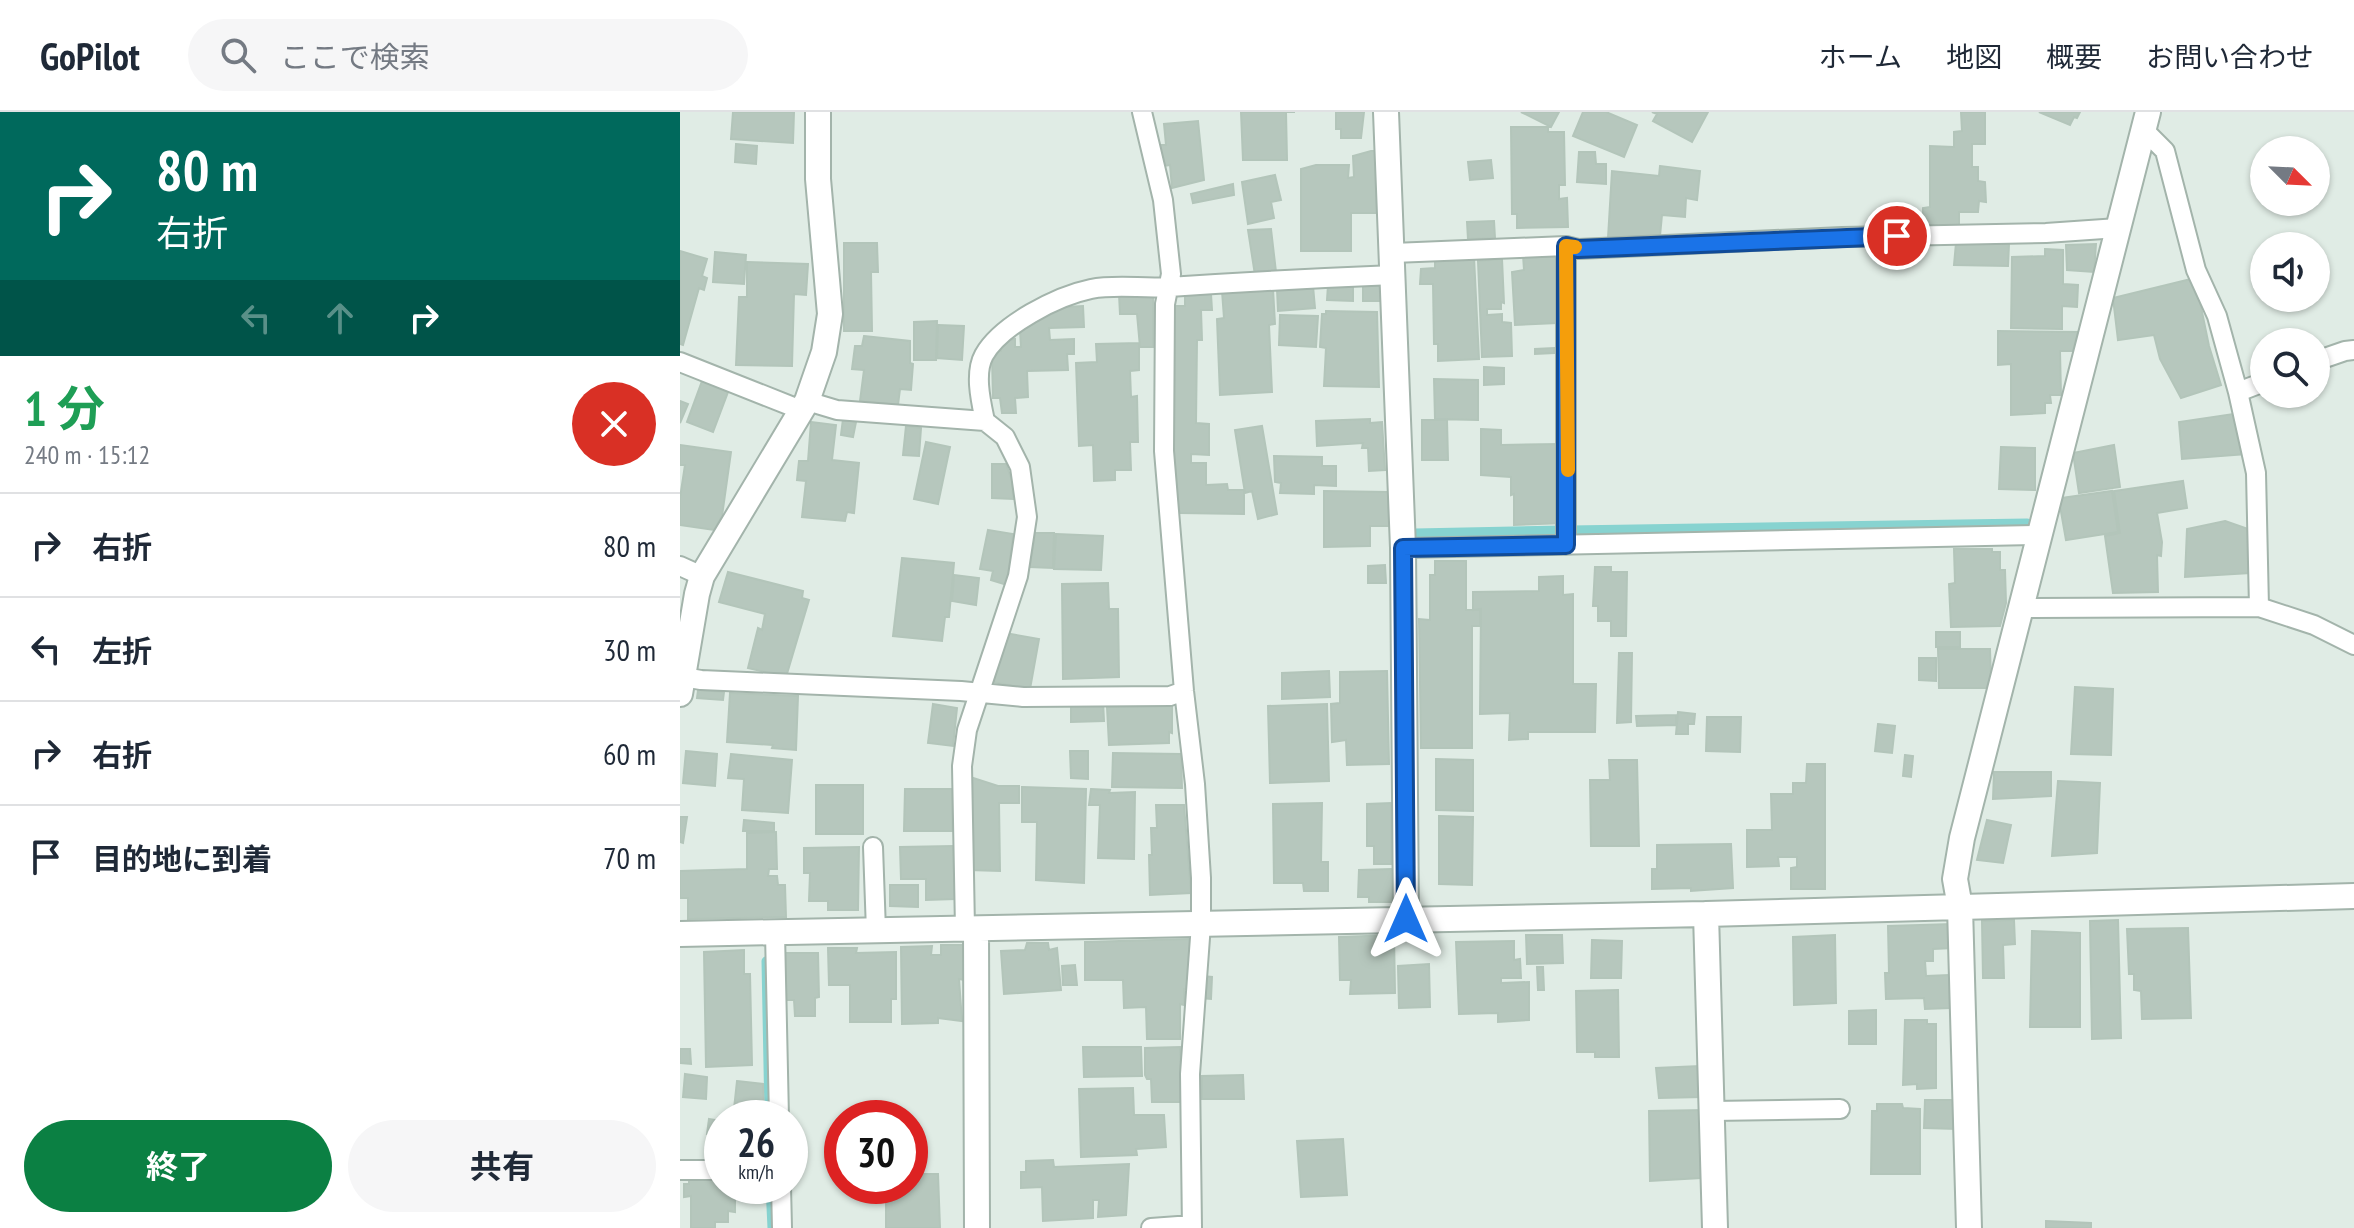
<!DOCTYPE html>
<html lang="ja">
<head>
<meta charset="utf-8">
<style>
  :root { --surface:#fff; --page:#f6f6f7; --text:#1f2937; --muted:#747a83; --line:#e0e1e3; --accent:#0b8043 }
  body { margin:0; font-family:"PT Sans Narrow","Noto Sans JP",sans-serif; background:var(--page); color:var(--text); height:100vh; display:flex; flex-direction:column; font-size:30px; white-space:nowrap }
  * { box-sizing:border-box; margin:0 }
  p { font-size:26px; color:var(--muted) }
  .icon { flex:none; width:44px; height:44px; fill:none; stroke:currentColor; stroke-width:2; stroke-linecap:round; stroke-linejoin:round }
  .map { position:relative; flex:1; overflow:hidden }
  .side { display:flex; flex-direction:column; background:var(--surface); width:680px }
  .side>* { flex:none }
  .hud { background:#00695c; color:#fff; overflow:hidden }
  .needle { width:52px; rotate:114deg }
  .tools { position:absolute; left:1570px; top:24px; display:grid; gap:16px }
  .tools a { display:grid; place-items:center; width:80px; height:80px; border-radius:50%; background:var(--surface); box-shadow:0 2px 6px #0004; font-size:40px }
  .speed { position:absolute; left:24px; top:988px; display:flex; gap:16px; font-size:40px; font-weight:700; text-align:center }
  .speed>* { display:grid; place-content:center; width:104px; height:104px; border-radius:50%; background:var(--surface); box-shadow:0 2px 6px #0004; line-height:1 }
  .speed small { font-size:20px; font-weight:400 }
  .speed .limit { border:12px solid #d22; background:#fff; color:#111 }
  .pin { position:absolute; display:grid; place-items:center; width:68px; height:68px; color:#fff; margin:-34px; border:4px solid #fff; border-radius:50%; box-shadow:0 2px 8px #0007 }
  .me { position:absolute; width:88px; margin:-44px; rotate:0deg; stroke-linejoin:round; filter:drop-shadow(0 0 6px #0008) }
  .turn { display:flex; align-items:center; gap:28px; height:168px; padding:0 24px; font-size:36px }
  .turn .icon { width:104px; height:104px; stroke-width:2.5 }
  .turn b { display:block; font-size:56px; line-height:68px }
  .lanes { display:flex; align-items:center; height:76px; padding:0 24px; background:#0003; justify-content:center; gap:40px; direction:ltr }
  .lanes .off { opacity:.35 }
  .round { display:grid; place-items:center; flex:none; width:84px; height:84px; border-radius:42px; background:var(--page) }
  .overview { display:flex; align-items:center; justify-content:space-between; height:136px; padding:0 24px }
  h1 { font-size:48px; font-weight:700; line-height:60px; color:#1e9e55 }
  .primary-button { display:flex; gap:16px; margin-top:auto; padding:16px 24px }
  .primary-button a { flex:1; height:92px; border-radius:48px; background:var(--accent); color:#fff; font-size:32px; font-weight:700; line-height:92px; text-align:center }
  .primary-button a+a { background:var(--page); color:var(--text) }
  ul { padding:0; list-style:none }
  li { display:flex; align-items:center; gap:24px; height:104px; padding:0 24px; border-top:2px solid var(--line) }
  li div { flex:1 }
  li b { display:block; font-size:30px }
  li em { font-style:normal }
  header { display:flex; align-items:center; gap:48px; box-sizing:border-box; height:112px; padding:0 40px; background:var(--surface); border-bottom:2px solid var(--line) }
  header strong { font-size:38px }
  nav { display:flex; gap:44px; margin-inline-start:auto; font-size:28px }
  .search { width:560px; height:72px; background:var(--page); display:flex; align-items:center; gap:20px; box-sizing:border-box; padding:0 28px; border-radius:44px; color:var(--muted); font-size:30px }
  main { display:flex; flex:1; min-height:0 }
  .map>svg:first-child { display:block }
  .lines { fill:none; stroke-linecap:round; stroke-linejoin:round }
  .stream { stroke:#87d3d0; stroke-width:9 }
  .building { fill:#b6c7bd; stroke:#b3c5ba; stroke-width:2 }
  .service-casing { stroke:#a3b4ab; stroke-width:22 }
  .minor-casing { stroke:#a3b4ab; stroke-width:28 }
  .service { stroke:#fff; stroke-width:18 }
  .minor { stroke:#fff; stroke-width:24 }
  .route-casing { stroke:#114b97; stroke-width:20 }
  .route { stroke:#1a73e8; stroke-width:14 }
  .slow { stroke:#f59e0b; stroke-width:14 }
</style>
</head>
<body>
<header>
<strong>GoPilot</strong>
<div class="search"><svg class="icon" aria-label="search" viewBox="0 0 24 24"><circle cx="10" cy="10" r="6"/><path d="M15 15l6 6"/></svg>ここで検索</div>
<nav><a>ホーム</a><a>地図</a><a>概要</a><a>お問い合わせ</a></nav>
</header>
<main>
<section class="side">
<div class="hud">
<div class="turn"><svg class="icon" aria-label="right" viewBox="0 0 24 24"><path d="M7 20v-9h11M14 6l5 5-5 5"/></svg><div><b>80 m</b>右折</div></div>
<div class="lanes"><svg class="icon off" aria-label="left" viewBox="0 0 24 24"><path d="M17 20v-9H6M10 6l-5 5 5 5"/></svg><svg class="icon off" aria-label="ahead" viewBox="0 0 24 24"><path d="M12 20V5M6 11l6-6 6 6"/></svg><svg class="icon" aria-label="right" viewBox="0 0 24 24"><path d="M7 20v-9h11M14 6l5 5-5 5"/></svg></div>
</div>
<div class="overview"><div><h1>1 分</h1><p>240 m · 15:12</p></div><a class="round" style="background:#d93025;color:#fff"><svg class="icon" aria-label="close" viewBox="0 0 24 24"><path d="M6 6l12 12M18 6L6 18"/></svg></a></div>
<ul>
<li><svg class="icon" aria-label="right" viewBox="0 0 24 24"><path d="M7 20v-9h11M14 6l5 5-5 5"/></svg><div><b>右折</b></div><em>80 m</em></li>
<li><svg class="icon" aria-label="left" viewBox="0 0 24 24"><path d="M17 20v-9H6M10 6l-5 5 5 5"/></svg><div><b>左折</b></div><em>30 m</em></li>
<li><svg class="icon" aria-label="right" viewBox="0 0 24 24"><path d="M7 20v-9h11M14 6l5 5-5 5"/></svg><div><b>右折</b></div><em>60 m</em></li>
<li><svg class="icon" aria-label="arrive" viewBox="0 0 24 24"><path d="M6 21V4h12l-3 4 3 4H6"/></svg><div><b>目的地に到着</b></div><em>70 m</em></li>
</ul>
<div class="primary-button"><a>終了</a><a>共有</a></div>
</section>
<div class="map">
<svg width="1674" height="1116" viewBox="0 0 1674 1116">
  <rect width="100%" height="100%" fill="#e0ece5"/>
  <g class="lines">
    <path class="stream" d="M890,418L1347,411
      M735,421L882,418
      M86,849L89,1006
      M90,1074L92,1116"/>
  </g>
  <path class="building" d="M53,0H114L113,31L51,27Z
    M561,0H615H606L607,48H563Z
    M656,0H684L681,26H661V17H656Z
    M841,0H879L871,15Z
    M903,0H926L957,13L944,45L893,24Z
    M972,0H1028L1012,30L973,9L977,2Z
    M1281,0H1305V32H1292V55H1298V69L1305,70L1306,90L1299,89L1298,100H1279V118L1243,121V96L1250,95V34L1274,35V20L1282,19Z
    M1359,0H1400L1397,6L1394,5L1390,13Z
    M518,9L524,68L492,76L490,53L483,54L480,33H486L484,12Z
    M831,15H868V20H884L885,73H879V87L887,86L888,115L837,116V102H832Z
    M56,32L77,34L76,52L55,50Z
    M691,39H698V101H671V139H621V57L636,53H669L668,66L674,65L673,44Z
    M899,40H915L916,52H926V72L897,70Z
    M811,48L813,66L790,68L788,50Z
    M980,54L1020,59L1017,88L1006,86L1005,105L982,103L980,124L928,126L932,59L979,64Z
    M595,63L601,88L591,90L594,106L568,112L562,70Z
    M553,72L554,83L513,91L511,82Z
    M814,109L815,126L788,127L787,110Z
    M591,117L596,160L575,163L568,118Z
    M164,131H197L198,160H191L192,219H164Z
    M1276,131L1329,132L1328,154L1274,153Z
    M1416,132L1414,160L1387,158L1386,133Z
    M1365,137L1383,138V172L1398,173L1397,195L1382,194V217L1331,216L1332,145L1365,144Z
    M0,139L27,147L22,164L27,166L24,178L19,176L3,233L0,232Z
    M35,140L66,143L64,172L33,170Z
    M877,141V211L835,213L832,160L844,158L843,143Z
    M794,145L799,247L758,249V232H754L753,172H740L741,157L755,156V147Z
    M822,147L824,191L821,190V197H807V203L822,202V210L831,211L832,244L802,245L798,149Z
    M67,150L128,152L126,183L114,182L112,254L56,253L59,185H67Z
    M1515,166L1529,234L1541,273L1501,286L1480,247L1474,223L1438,228L1433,186Z
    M704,170V189H683V171Z
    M673,172V189L647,188L648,173Z
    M633,174L635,196L598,199L597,177Z
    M593,177L595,212L589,213L592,280L540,283L537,207L544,206L542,179Z
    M439,182H473V235H460L457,202H440Z
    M505,182H531L532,198H521L522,228H517L516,311L529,312V343L511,342V351H526V373L547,372L548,378H564V402L500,401L491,357L492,194H505Z
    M403,194L404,215L369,216L370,228L394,227V242H387L388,258L347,259L348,285L335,286L336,301H322L320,286H313L312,246L316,239H321L320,234L328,228L335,227V235H341L340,218L371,200L385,195Z
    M646,199L697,200L699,275L644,274L646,236L640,235L642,202H646Z
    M600,203L638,204L636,235L599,233Z
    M257,209L256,248H234V210Z
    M258,213L284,214L282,248L257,246Z
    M1318,219L1398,220L1393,239H1380L1381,283H1370L1371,291H1365V301L1331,303V252L1318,253Z
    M184,224L230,229V251L233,252L231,278L220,277L218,293L180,289L184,258L172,257L175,234H182Z
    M459,231V258L450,259L451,285L457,284L458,330H450L451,358H435V368L414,369L413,333L399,334L396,251L417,250L416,232Z
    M874,236V241L855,242V237Z
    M804,255L824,256V272L804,273Z
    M754,267L798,268V308L755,307Z
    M22,269L48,280L33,320L7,310Z
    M0,289L8,292L0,311Z
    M1553,302L1566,342L1502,347L1499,310Z
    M163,307L176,310L173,325L161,323Z
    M690,307V311L702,310L705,358L689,359L688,336H682L683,331L637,334L636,309Z
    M742,308H767L768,348H742Z
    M131,310L156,313L152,348L179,351L174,401L167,400L165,409L122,405L126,369L117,368L119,349H128Z
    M226,314L241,316L239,344L223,343Z
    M582,314L597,402L578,407L572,379L565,381L555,318Z
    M801,317L821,318V333L880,332L884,411L834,413V382L831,383V365L801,363Z
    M246,330L270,335L258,392L234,387Z
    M0,333L51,340L42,404L34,418L0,413V386L5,353H0Z
    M1434,333L1440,375L1399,381L1393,341Z
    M1321,335L1355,336V378L1319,377Z
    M594,344L642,345V354H656V374L634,373V382L600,381L601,371L595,370Z
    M312,352H326L332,369L333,387L312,386Z
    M1503,369L1507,396L1477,401L1482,430L1481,444L1477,443L1478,480L1433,481L1425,424L1440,421L1434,379Z
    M644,379L708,380L709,414H690V434L644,435Z
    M1432,379L1438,420L1386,428L1380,394L1382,386Z
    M1545,409L1568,417L1570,461L1505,465L1507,417Z
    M308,418L333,422L327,473L311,468L313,459L300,457Z
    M355,421H374L373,456L350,455Z
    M376,422L423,424L421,458L374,457Z
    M1274,437H1312V440H1320V458H1325L1326,491L1320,514L1271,515L1269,472L1275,471Z
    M222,446L274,451L269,505H265L262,529L213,524Z
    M755,449H786V498H800V514H792V636H741L739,507L750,508V463H755Z
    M705,453L706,471H688V454Z
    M915,455H931V460H947L946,524H931V509H918V494H913Z
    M48,460L123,479L122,486L129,488L106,565L68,556L78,516L82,518L85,502L39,490Z
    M274,463L299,466L296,493L272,489Z
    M883,464V483L893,482V572H916L915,620H848V627L829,628L830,601L800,602L801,497L793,498V480L859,479V465Z
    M428,471L429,497H438L439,565L383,567L382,472Z
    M1256,520H1280V535H1256Z
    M325,521L359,527L350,577L313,570Z
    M1258,537H1310L1311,569L1308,576H1259Z
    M939,541H952L951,610L937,611Z
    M1239,546H1256V569L1239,568Z
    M649,559L650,585L602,587V561Z
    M707,559L709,652L667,653L666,628L652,630L651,592L660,591V560Z
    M1395,575L1433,577L1431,643L1391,642Z
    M18,578L44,580L43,588L17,586Z
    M50,581L118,584L116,638L92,636L93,633L47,630Z
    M423,589L424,609L391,610V591Z
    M253,592L277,596L273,634L248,631Z
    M647,592L649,669L590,671L588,594Z
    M492,594V621L489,620V631L429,633L427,595Z
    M998,600L1015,602L1014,612H1008V622H996Z
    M996,603V613L957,614L956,604Z
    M1027,605H1061L1060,640L1026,639Z
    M1198,612L1215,614L1212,641L1195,639Z
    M6,639L37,642L35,674L3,671Z
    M390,639H408V667L391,666Z
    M433,641L501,642L502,676L432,675Z
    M51,642L112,648L108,701L62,698L64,667L48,666Z
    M1225,643L1233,644L1231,665L1223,664Z
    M756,647L793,648V699L756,698Z
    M929,648H957L959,734H911L910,668H930Z
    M1127,652H1145V777H1111V756L1117,755V745H1098L1099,754L1067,755V718H1092L1091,682H1113V671H1126Z
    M1314,660H1371V684L1313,687Z
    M287,664L318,674H339V691H319L320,759L289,758Z
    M1378,669L1420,671L1417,741L1372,744Z
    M136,673H183V722H136Z
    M342,675L406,677L404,771L356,768L357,710H342Z
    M225,677H272V719H224Z
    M411,677L430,678L429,681L455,680L454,747L418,746L420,693H409Z
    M642,691L641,750H648V779H624L623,771H594L593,692Z
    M711,691V752H694V734H687V692Z
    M476,693H504L511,781L470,783L469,743H472L471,716H477Z
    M759,704L793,705L792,773L759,772Z
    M0,705H7L3,731L0,730Z
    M64,708L94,711V719H63Z
    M1307,708L1331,713L1323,751L1297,748Z
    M96,720L97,757H89L88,764H97L98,773H105L106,805L8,807V786H0V759L67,757V721Z
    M1051,732L1053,776L1011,779V776L972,777V757H977V733Z
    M273,734L275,787L246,788V767H221L220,735Z
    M179,735L178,798H148V789H129L130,761H124V736Z
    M711,757L712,790H689V785H678L679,758Z
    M210,773H238V795L210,794Z
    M1334,808L1335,832L1323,833L1324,866H1303L1302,809Z
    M1438,808L1441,926L1412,927L1410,809Z
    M1272,812L1273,836L1253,837V849H1245L1246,864L1269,863L1270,896L1245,897L1244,886L1206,887L1205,861H1209L1208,814Z
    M1508,816L1511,906L1462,907L1461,879L1454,878V862H1449L1447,817Z
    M1352,819L1400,821V915H1350Z
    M714,823L715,881L670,882L671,868H660L659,825Z
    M846,823H882L883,851L847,852Z
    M1155,823L1156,891L1114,893L1113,825Z
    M510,827V877H504V893L500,892V927H467L466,895L444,896L443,868H405V830Z
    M912,828L942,829L941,866H911Z
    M834,829V848L840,847L841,866H821V871L849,870V908L818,910V901L779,902L776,830Z
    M347,831H368L369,838L377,836L381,878L324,882L321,839L345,838Z
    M261,833H284L285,868L279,867L282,909L258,906V911L222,912L221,835L252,834L251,843H261Z
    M148,836H177L176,841L216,840V887H211V910H170V873H149Z
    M64,838V862H70L72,953L26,955L24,840Z
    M102,841H138L139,885L135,886V904H115L114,888H103Z
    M749,852L750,895L719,896L718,854Z
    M395,853L397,873H383L382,854Z
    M857,855H863L864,878H858Z
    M522,864L532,865L531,887L520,886Z
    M938,878L939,945H915V940H897L896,879Z
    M1196,898V932H1169V899Z
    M1225,908H1247V912H1256V976L1237,977V972L1223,973Z
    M403,935H461L462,964L404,965Z
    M500,935L502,990H472L471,967H467L465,963V936Z
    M0,937H10L11,952L0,951Z
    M1020,954L1022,985L979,986L976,956Z
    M5,962L27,965L26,987L3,985Z
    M563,963L564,987H522V964Z
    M57,969L83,972L84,1006H53Z
    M453,976L454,1003H484L486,1035L456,1037L457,1043L401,1045L399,977Z
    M1245,988H1276L1277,1017L1244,1016Z
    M1197,992H1222L1223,996L1240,997V1062H1191L1192,999H1197Z
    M1025,998L1026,1039L1020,1038L1021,1066L970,1069L969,999Z
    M29,1007L42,1009V1024L27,1022Z
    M663,1027L667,1083L621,1085L617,1029Z
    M373,1048L374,1055L449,1052L446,1103L418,1105L419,1088H413V1106L363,1109L362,1075L341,1076V1060H346V1049Z
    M230,1062H258L260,1116H206V1074H230Z
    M9,1064H42V1074H68V1087H55V1100L48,1099V1110H35V1116H11V1084L4,1085V1072H9Z
    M1366,1109L1411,1111V1116H1366Z"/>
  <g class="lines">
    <defs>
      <path id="service" d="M462,0L483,88L491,162L485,192L484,339L504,579L515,672L521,766V812L510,962L512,1116
        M1463,17L1485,39L1516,158L1537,204L1558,280
        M886,134V433
        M713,141L886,134L898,137L1162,125L1366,121L1438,116
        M1636,249L1665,239L1674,238
        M0,250L121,298
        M127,289L157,298L305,309L325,325L340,355L347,405L338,464L287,618L282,654L285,817
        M305,309C301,290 294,261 304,243C321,213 377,184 411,177C437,172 463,177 489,175C564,170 639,166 714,163
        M723,436L1360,423
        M0,454L22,464
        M1579,495L1576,361L1558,280L1584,270
        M1340,496L1579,495L1634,513L1674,533
        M3,565L21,568L281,579L343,585L490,584L504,579
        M193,735L196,819
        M95,821L99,1006
        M1032,999L1160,997
        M0,1058H42
        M101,1074L102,1116
        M471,1116L512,1113"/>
      <path id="minor" d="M706,0L723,436L726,807
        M0,582L17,482L22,464L127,289L144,240L150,202L138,67V0
        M1026,802L1035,1116
        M296,817L297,1116
        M0,822L1026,802L1674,784
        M1289,1116L1280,795L1275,767L1282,726L1468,0"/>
    </defs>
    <use href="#service" class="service-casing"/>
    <use href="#minor" class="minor-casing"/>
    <use href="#service" class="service"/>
    <use href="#minor" class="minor"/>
  </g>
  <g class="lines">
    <defs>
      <path id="route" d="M726,807L723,436L886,433V134L898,137L1217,124"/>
    </defs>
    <use href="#route" class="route-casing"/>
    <use href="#route" class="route"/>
    <path class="slow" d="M888,358L886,134L895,135"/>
  </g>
</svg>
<div class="tools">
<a><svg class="needle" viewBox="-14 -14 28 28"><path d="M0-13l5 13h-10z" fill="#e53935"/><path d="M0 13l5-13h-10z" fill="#747a83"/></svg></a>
<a><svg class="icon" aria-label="sound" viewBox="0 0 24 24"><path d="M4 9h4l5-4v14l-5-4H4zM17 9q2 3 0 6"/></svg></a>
<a><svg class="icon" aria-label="search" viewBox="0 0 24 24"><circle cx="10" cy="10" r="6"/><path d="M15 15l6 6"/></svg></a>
</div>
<div class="speed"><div>26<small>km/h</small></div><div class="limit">30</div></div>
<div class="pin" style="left:1217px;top:124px;background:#d93025"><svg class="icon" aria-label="arrive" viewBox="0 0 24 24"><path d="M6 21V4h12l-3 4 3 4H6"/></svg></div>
<svg class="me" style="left:726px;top:807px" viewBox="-20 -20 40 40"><path d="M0-17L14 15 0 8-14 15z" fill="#1a73e8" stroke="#fff" stroke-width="4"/></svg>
</div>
</main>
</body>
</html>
